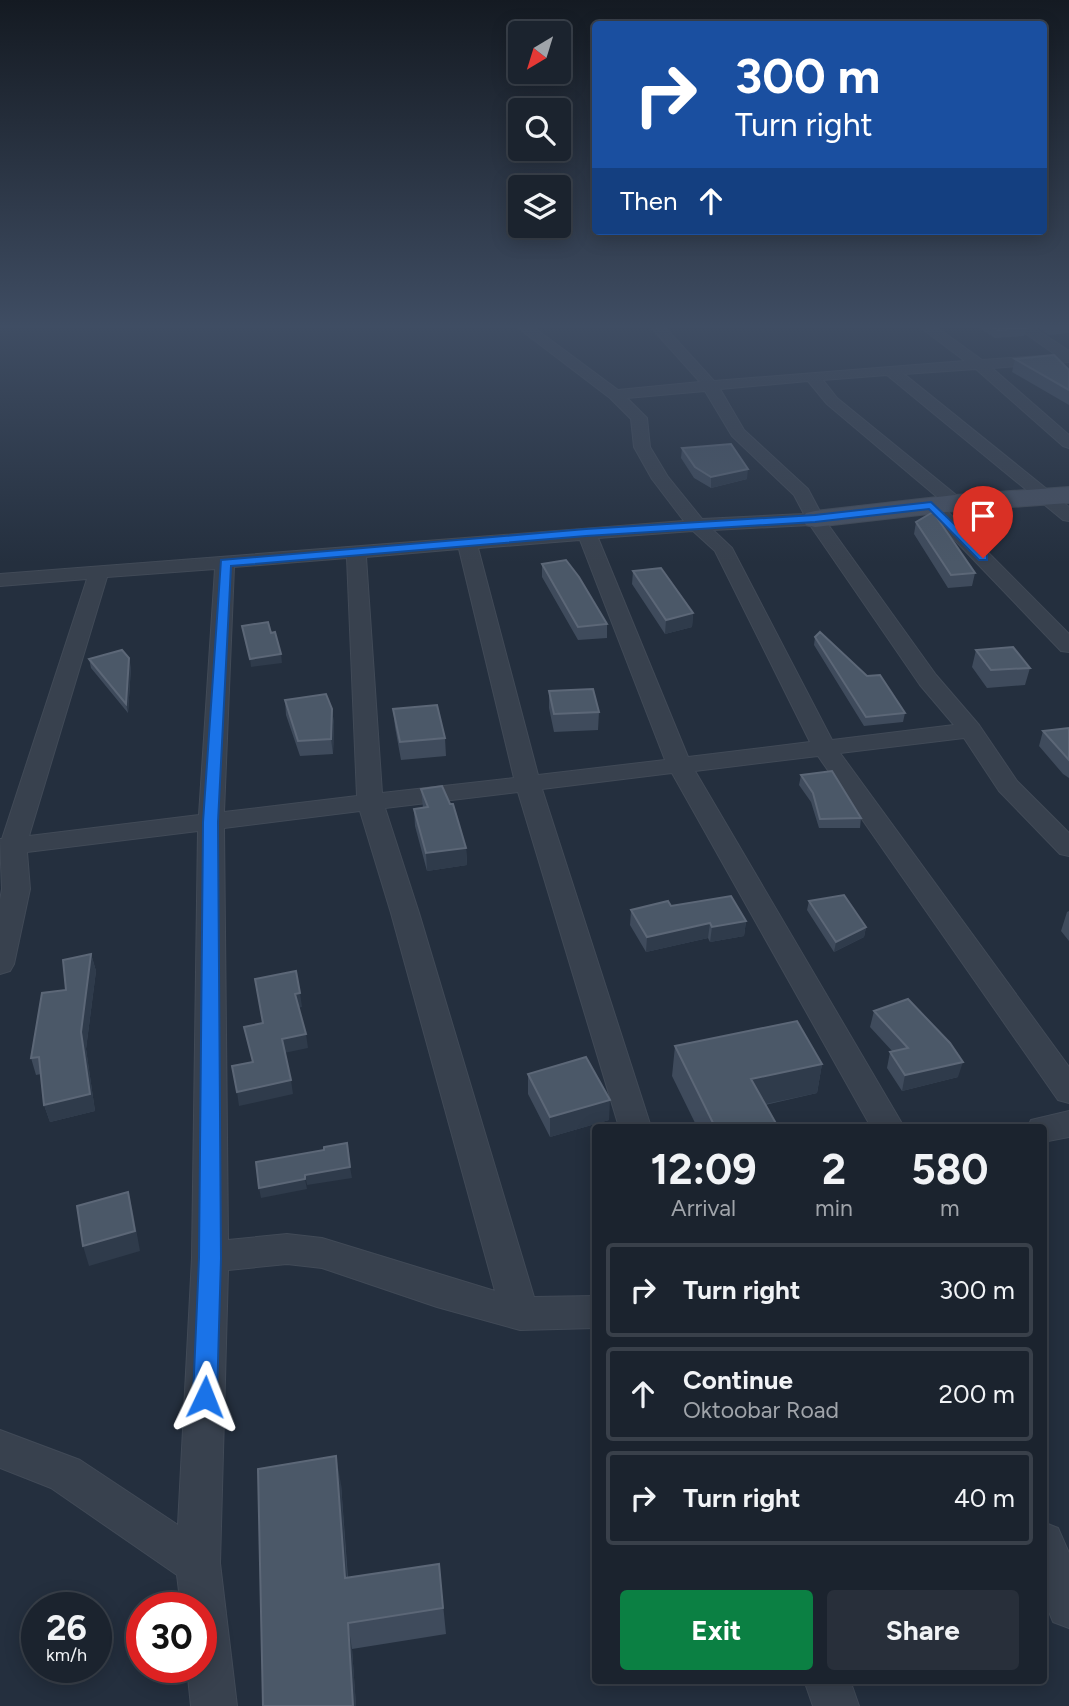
<!DOCTYPE html>
<html lang="en">
<head>
<meta charset="utf-8">
<style>
  :root { --surface:#1b232e; --page:#282f3a; --text:#f1f3f6; --muted:#a0a4aa; --line:#39404a; --accent:#0b8043 }
  body { margin:0; font-family:Figtree,sans-serif; background:var(--page); color:var(--text); height:100vh; display:flex; flex-direction:column; font-size:26px; white-space:nowrap }
  * { box-sizing:border-box; margin:0 }
  p { font-size:23px; color:var(--muted) }
  .icon { flex:none; width:38px; height:38px; fill:none; stroke:currentColor; stroke-width:2; stroke-linecap:round; stroke-linejoin:round }
  .map { position:relative; flex:1; overflow:hidden }
  .sheet { position:absolute; left:592px; top:1124px; width:455px; height:560px; display:flex; flex-direction:column; background:var(--surface); border-radius:7px; box-shadow:0 4px 18px #0003,0 0 0 2px var(--line) }
  .sheet>* { flex:none }
  .banner { position:absolute; left:592px; top:21px; width:455px; height:214px; border-radius:7px; box-shadow:0 4px 18px #0003,0 0 0 2px var(--line); background:#1a4fa0; color:#fff; overflow:hidden }
  .needle { width:46px; rotate:218deg }
  .tools { position:absolute; left:508px; top:21px; display:grid; gap:14px }
  .tools a { display:grid; place-items:center; width:63px; height:63px; border-radius:7px; background:var(--surface); box-shadow:0 4px 18px #0003,0 0 0 2px var(--line); font-size:35px }
  .speed { position:absolute; left:21px; top:1592px; display:flex; gap:14px; font-size:35px; font-weight:700; text-align:center }
  .speed>* { display:grid; place-content:center; width:91px; height:91px; border-radius:50%; background:var(--surface); box-shadow:0 4px 18px #0003,0 0 0 2px var(--line); line-height:1 }
  .speed small { font-size:18px; font-weight:400 }
  .speed .limit { border:10px solid #d22; background:#fff; color:#111 }
  .pin { position:absolute; display:grid; place-items:center; width:60px; height:60px; color:#fff; margin:-72px -30px; border-radius:50% 50% 50% 0; rotate:-45deg; box-shadow:0 0 7px #0007 }
  .pin .icon { rotate:45deg }
  .me { position:absolute; width:77px; margin:-38px; rotate:2deg; stroke-linejoin:round; filter:drop-shadow(0 0 5px #0008) }
  .turn { display:flex; align-items:center; gap:24px; height:147px; padding:0 28px; font-size:32px }
  .turn .icon { width:91px; height:91px; stroke-width:2.5 }
  .turn b { display:block; font-size:49px; line-height:60px }
  .then { display:flex; align-items:center; height:66px; padding:0 28px; background:#0003; gap:14px; font-size:26px }
  .eta { display:flex; justify-content:space-evenly; align-items:center; height:119px; text-align:center }
  .eta b { font-size:42px; font-weight:700; line-height:49px }
  .button { display:flex; gap:14px; margin-top:auto; padding:14px 28px }
  .button a { flex:1; height:80px; border-radius:7px; background:var(--accent); color:#fff; font-size:28px; font-weight:700; line-height:80px; text-align:center }
  .button a+a { background:var(--page); color:var(--text) }
  ul { padding:0; list-style:none }
  li { display:flex; align-items:center; gap:21px; height:94px; margin:0 14px 10px; padding:0 14px; border:4px solid var(--line); border-radius:7px }
  li div { flex:1 }
  li b { display:block; font-size:26px }
  li em { font-style:normal }
  .map>svg:first-child { display:block }
  .lines { fill:none; stroke-linecap:round; stroke-linejoin:round }
  .street-casing { stroke:#414a57; stroke-width:2 }
  .secondary-casing { stroke:#414a57; stroke-width:2 }
  .street { fill:#38414e; fill-rule:evenodd }
  .secondary { fill:#465061; fill-rule:evenodd }
  .wall { fill:#3f4b5c }
  .shaded-wall { fill:#2f3b4b }
  .building { fill:#4b5868; stroke:#5c6777; stroke-width:2 }
  .route { fill:#1a73e8; stroke:#114b97; stroke-width:2 }
</style>
</head>
<body>
<div class="map">
<svg width="1069" height="1706" viewBox="0 0 1069 1706">
  <rect width="100%" height="100%" fill="#242f3e"/>
  <g class="lines">
    <defs>
      <path id="street" d="M513,324H529L618,390L700,382L648,324H662L714,381L965,361L916,324H932L982,360L1056,355L1012,324H1028L1069,351V362L992,368L1069,435V448L1063,446L976,369L904,374L1069,507V521L1063,520L887,375L823,380L837,398L961,499L964,503L961,507H949L827,404L808,381L720,389L744,430L808,489L824,519L936,675L979,725L1017,781L1069,833V856L1060,854L999,791L964,738L840,753L1069,1067V1103L1058,1100L818,756L695,771L904,1127H871L672,773L542,789L651,1127H619L518,792L385,808L419,913L534,1297L595,1296V1328L520,1330L437,1307L322,1268L287,1264L228,1270L220,1563L237,1706H191L187,1668H201V1608H181L177,1575L51,1488L0,1468V1430L80,1460L178,1525L192,1258L198,831L27,852L30,889L14,964L10,971L0,974V900L2,889L0,839H2L87,579L0,586V574L684,521L652,479L634,447L631,419L610,398ZM705,391L732,436L794,495L804,514L702,519L668,477L650,447L647,418L627,398ZM810,525L920,685L954,725L832,740L732,548L713,530ZM693,531L715,551L810,742L688,757L598,538ZM580,540L665,760L538,775L478,548ZM459,549L514,778L382,793L366,557ZM347,558L357,796L224,812L234,567ZM215,569L199,815L29,836L107,577ZM360,811L391,913L495,1291L322,1238L287,1234L228,1240L224,828Z
        M931,500L937,501L1069,634V652L1061,651L925,509L922,505Z
        M1069,1111V1137L1043,1142V1127H1028L1031,1120Z
        M1043,1522L1058,1528L1069,1553V1628L1053,1622L1043,1597Z
        M804,1680H850L859,1706H813Z"/>
      <path id="secondary" d="M1069,487V503L955,511L815,527L806,525L802,519L806,513L815,511L955,495Z"/>
    </defs>
    <use href="#street" class="street-casing"/>
    <use href="#secondary" class="secondary-casing"/>
    <use href="#street" class="street"/>
    <use href="#secondary" class="secondary"/>
  </g>
  <path class="wall" d="M973,324H1020L1026,328L1024,336L995,338Z
    M1033,324H1069V333L1049,335Z
    M1015,359L1069,370V405L1012,372Z
    M682,448L747,479L711,488L694,478L681,458Z
    M916,522L975,573L972,586L948,588L914,534Z
    M542,564L607,624V638L578,640L542,577Z
    M633,571L693,613L692,627L665,634L632,584Z
    M815,637L905,713L903,722L864,726L814,645Z
    M976,650L1030,668L1025,685L987,688L972,667Z
    M89,659L131,667L128,713L91,668Z
    M549,691L599,712L598,730L554,732L549,708Z
    M285,700L332,709L334,724L333,754L300,756L286,715Z
    M393,709L445,738L446,756L401,760L395,727Z
    M1069,728V778L1063,774L1039,746L1043,731Z
    M801,775L861,818L860,828H819L811,802L799,785Z
    M421,789L466,848L467,865L427,871L415,826L414,809L423,808Z
    M809,901L866,927L864,937L834,952L807,910Z
    M671,906L746,921L744,936L710,942L708,938L646,952L630,925L631,910Z
    M1069,911V941L1061,931L1067,912Z
    M91,954L96,971L86,1049L95,1111L50,1122L44,1105L41,1074L36,1075L31,1058L66,990Z
    M874,1011L958,1077L902,1091L887,1068L890,1052H893L870,1027Z
    M675,1046L822,1064L817,1093L765,1105L778,1127H697L672,1076Z
    M528,1074L609,1120L550,1137L528,1094Z
    M341,1484L348,1578L439,1564L446,1634L352,1649L356,1706H263Z"/>
  <path class="shaded-wall" d="M748,469L747,479L711,488V477Z
    M693,613L692,627L665,634L666,620Z
    M281,654L282,663L251,667L250,659Z
    M129,658L131,667L128,713L126,704Z
    M332,709L334,724L333,754L331,739Z
    M466,848L467,865L427,871L426,853Z
    M746,921L744,936L710,942L712,927Z
    M710,923L708,938L646,952L647,937Z
    M866,927L864,937L834,952L836,942Z
    M91,954L96,971L86,1049L95,1111L50,1122L44,1105L81,1032Z
    M300,993L302,1007L297,1008L295,994Z
    M306,1034L308,1048L284,1053L282,1039Z
    M963,1062L958,1077L902,1091L905,1075Z
    M822,1064L817,1093L747,1108L751,1079Z
    M291,1080L293,1094L239,1106L237,1092Z
    M610,1100L609,1120L550,1137V1117Z
    M350,1167L352,1178L307,1185L305,1175Z
    M305,1179L307,1189L261,1198L259,1188Z
    M128,1192L133,1212L140,1251L89,1266L83,1246Z
    M336,1456L341,1484L349,1605L345,1578Z
    M348,1623L352,1649L356,1706H353Z"/>
  <path class="building" d="M988,324H1020L1026,328L997,330Z
    M1047,324H1069V326L1051,327Z
    M1054,355L1069,370V390L1015,359Z
    M731,444L748,469L711,477L695,467L682,448Z
    M933,512L975,573L951,575L916,522Z
    M566,560L579,577L607,624L578,627L542,564Z
    M661,568L693,613L666,620L633,571Z
    M268,622L271,633L275,632L281,654L250,659L242,626Z
    M820,632L867,676L880,675L905,713L866,717L815,637Z
    M1013,647L1030,668L991,670L976,650Z
    M122,650L129,658L126,704L89,659Z
    M593,689L599,712L554,714L549,691Z
    M326,694L332,709L331,739L298,741L285,700Z
    M437,705L445,738L400,742L393,709Z
    M1069,728V760L1043,731Z
    M832,771L861,818L820,819L813,793L801,775Z
    M442,786L450,804H453L466,848L426,853L414,809L428,807L421,789Z
    M844,895L866,927L836,942L809,901Z
    M731,896L746,921L712,927L710,923L647,937L631,910L668,901L671,906Z
    M91,954L81,1032L90,1094L44,1105L39,1057L31,1058L42,993L66,990L63,960Z
    M296,971L300,993L295,994L306,1034L282,1039L291,1080L237,1092L232,1066L253,1062L244,1027L263,1023L255,979Z
    M908,999L950,1043L963,1062L905,1075L890,1052L908,1048L874,1011Z
    M797,1021L822,1064L751,1079L778,1127H715L675,1046Z
    M586,1057L610,1100L550,1117L528,1074Z
    M347,1143L350,1167L305,1175V1179L259,1188L256,1162L324,1150V1147Z
    M128,1192L135,1231L83,1246L77,1206Z
    M336,1456L345,1578L439,1564L443,1608L348,1623L353,1706H263L258,1469Z"/>
  <linearGradient id="sky" x2="0" y2="1"><stop stop-color="#141a22"/><stop offset="0.58" stop-color="#3f4d63"/><stop offset="1" stop-color="#3f4d63" stop-opacity="0"/></linearGradient>
  <rect width="1069" height="563" fill="url(#sky)"/>
  <path class="route" d="M931,502L987,555V560H979L929,509L815,522L586,536L231,566L218,822L221,1258L217,1397L213,1405L205,1408L196,1405L193,1397L199,1258L203,822L221,560L586,529L815,515Z"/>
</svg>
<div class="tools">
<a><svg class="needle" viewBox="-14 -14 28 28"><path d="M0-13l5 13h-10z" fill="#e53935"/><path d="M0 13l5-13h-10z" fill="#a0a4aa"/></svg></a>
<a><svg class="icon" aria-label="search" viewBox="0 0 24 24"><circle cx="10" cy="10" r="6"/><path d="M15 15l6 6"/></svg></a>
<a><svg class="icon" aria-label="layers" viewBox="0 0 24 24"><path d="M12 4l9 5-9 5-9-5zM3 14l9 5 9-5"/></svg></a>
</div>
<div class="speed"><div>26<small>km/h</small></div><div class="limit">30</div></div>
<div class="pin" style="left:983px;top:558px;background:#d93025"><svg class="icon" aria-label="arrive" viewBox="0 0 24 24"><path d="M6 21V4h12l-3 4 3 4H6"/></svg></div>
<svg class="me" style="left:205px;top:1397px" viewBox="-20 -20 40 40"><path d="M0-17L14 15 0 8-14 15z" fill="#1a73e8" stroke="#fff" stroke-width="4"/></svg>
<div class="banner">
<div class="turn"><svg class="icon" aria-label="right" viewBox="0 0 24 24"><path d="M7 20v-9h11M14 6l5 5-5 5"/></svg><div><b>300 m</b>Turn right</div></div>
<div class="then">Then<svg class="icon" aria-label="ahead" viewBox="0 0 24 24"><path d="M12 20V5M6 11l6-6 6 6"/></svg></div>
</div>
<section class="sheet">
<div class="eta">
<div><b>12:09</b><p>Arrival</p></div>
<div><b>2</b><p>min</p></div>
<div><b>580</b><p>m</p></div>
</div>
<ul>
<li><svg class="icon" aria-label="right" viewBox="0 0 24 24"><path d="M7 20v-9h11M14 6l5 5-5 5"/></svg><div><b>Turn right</b></div><em>300 m</em></li>
<li><svg class="icon" aria-label="ahead" viewBox="0 0 24 24"><path d="M12 20V5M6 11l6-6 6 6"/></svg><div><b>Continue</b><p>Oktoobar Road</p></div><em>200 m</em></li>
<li><svg class="icon" aria-label="right" viewBox="0 0 24 24"><path d="M7 20v-9h11M14 6l5 5-5 5"/></svg><div><b>Turn right</b></div><em>40 m</em></li>
</ul>
<div class="button"><a>Exit</a><a>Share</a></div>
</section>
</div>
</body>
</html>
